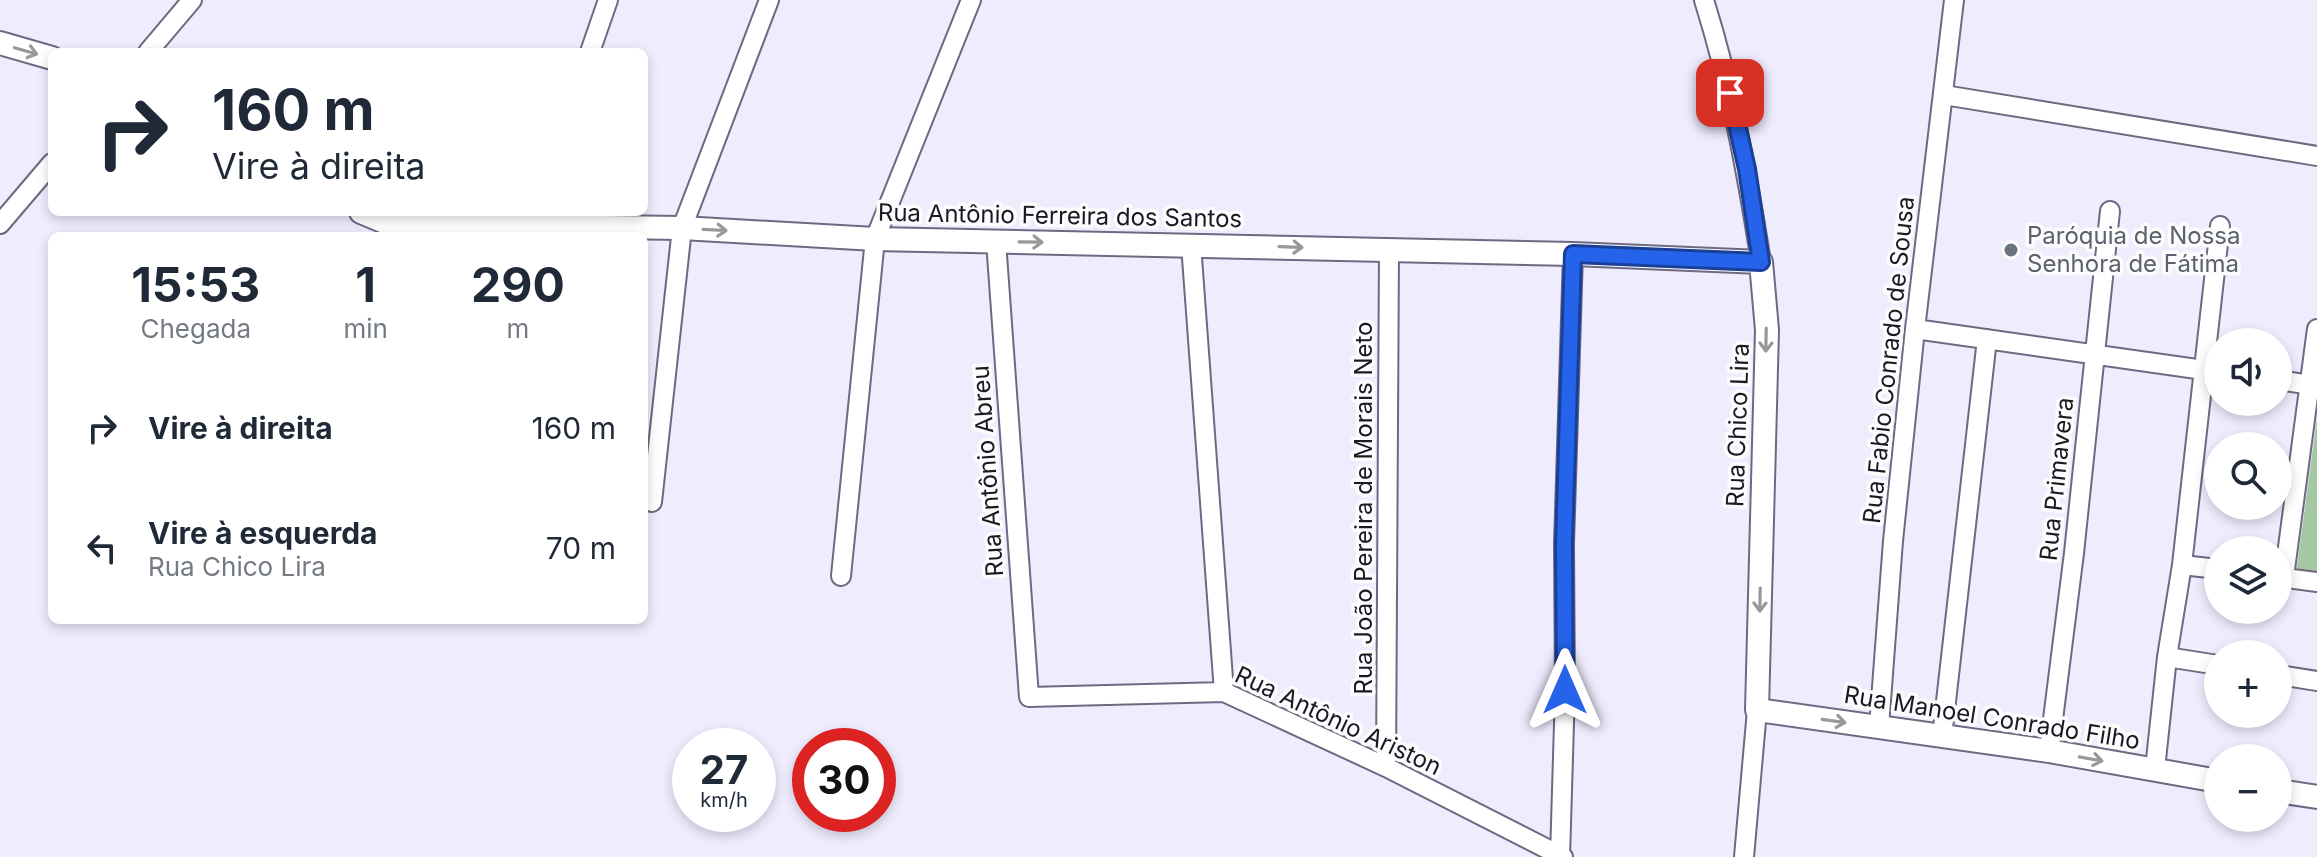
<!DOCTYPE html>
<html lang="pt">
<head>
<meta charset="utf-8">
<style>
  :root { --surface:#fff; --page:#f2f2f3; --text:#1f2937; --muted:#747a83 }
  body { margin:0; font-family:Inter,sans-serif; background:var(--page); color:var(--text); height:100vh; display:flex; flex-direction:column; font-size:30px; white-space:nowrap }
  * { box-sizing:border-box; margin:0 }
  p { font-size:26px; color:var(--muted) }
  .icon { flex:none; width:44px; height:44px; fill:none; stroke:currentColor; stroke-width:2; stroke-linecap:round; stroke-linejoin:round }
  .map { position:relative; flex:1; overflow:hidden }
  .panel { position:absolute; left:48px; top:232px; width:600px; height:392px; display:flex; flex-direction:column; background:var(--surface); border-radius:12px; box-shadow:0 4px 12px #0003 }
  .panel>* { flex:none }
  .hud { position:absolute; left:48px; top:48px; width:600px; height:168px; border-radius:12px; box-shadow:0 4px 12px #0003; background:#fff; color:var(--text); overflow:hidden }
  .fabs { position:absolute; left:2204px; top:328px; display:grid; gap:16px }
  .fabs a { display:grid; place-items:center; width:88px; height:88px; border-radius:50%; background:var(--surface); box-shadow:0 4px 12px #0003; font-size:40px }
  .speed { position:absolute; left:672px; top:728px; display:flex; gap:16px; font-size:40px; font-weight:700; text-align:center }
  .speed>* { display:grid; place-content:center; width:104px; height:104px; border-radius:50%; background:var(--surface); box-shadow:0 4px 12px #0003; line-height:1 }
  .speed small { font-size:20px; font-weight:400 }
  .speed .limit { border:12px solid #d22; background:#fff; color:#111 }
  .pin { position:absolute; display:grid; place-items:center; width:68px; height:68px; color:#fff; margin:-34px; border-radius:16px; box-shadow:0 4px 12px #0006 }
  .me { position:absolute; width:88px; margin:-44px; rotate:0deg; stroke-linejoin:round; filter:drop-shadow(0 0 6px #0008) }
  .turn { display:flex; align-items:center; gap:28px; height:168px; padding:0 32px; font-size:36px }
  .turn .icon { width:104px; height:104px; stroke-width:2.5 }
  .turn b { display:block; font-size:56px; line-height:68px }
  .eta { display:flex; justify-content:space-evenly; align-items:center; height:136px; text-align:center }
  .eta b { font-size:48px; font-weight:700; line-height:56px }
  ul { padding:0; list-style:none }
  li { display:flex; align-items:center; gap:24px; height:120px; padding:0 32px }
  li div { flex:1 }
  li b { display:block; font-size:30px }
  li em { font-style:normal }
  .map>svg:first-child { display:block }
  .green { fill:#a4c8a4 }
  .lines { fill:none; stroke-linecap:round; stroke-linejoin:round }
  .minor-casing { stroke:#6e6982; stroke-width:22 }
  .tertiary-casing { stroke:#6e6982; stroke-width:26 }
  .minor { stroke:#fff; stroke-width:18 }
  .tertiary { stroke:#fff; stroke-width:22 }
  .oneway { stroke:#98979c }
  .route-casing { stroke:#184099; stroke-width:20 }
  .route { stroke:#2563eb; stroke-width:14 }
  .worship-dot { fill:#6b7280; stroke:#fcfcfc; stroke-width:3 }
  .labels { text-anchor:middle; stroke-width:7; stroke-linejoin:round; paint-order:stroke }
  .street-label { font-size:24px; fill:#1a1822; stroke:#fcfcfc }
  .worship-label { font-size:24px; fill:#5b616d; stroke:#fcfcfc; text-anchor:start }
</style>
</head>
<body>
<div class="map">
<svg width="2317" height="857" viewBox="0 0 2317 857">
  <rect width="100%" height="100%" fill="#efecfe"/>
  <path class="green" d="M2317,418V577L2296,574Z"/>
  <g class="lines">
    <defs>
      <path id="minor" d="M1704,0C1731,86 1747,173 1761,262
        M148,52L192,0
        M590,52L608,0
        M1944,95L2317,156
        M0,224L52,163
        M996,241L1029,697L1224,692L1386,767L1563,857
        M1191,244L1224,692
        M1915,329L2218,372
        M2278,380L2317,386
        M652,502L682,228L769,0
        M2182,565L2218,569
        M841,576L875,239L971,0
        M2278,577L2317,582
        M2284,577L2317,329
        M2167,657L2218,665
        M2278,675L2317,681
        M1879,727L1893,541L1915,329L1954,0
        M1942,737L1987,339
        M2049,751L2074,553L2110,211
        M1386,767L1389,250
        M2155,769L2167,657L2182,565L2220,226
        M1560,857L1565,690L1564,544L1573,254
        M1744,857L1757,710"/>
      <path id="tertiary" d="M0,43L52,58
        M361,212L397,227L532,226L682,228L875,239L1573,254L1761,262L1767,330L1757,710L2049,751L2218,781
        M2278,791L2317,797"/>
    </defs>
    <use href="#minor" class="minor-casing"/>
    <use href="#tertiary" class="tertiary-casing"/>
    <use href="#minor" class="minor"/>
    <use href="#tertiary" class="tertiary"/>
  </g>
  <defs><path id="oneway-shaft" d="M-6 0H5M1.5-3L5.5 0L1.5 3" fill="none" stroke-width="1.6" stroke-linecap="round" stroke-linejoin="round" transform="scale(2)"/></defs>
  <g class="oneway">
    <use href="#oneway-shaft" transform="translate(26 51) rotate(16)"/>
    <use href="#oneway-shaft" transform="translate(715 230) rotate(3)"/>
    <use href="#oneway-shaft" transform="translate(1031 242) rotate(1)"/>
    <use href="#oneway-shaft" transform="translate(1291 247) rotate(2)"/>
    <use href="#oneway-shaft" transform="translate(1766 340) rotate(91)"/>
    <use href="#oneway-shaft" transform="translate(1760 600) rotate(91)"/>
    <use href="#oneway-shaft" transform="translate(1834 721) rotate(8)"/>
    <use href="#oneway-shaft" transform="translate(2091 759) rotate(10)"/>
  </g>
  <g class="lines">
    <defs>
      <path id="route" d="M1565,690L1564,544L1573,254L1761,262L1747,169L1730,93"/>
    </defs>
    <use href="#route" class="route-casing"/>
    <use href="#route" class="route"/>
  </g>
  <circle class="worship-dot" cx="2011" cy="250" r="8"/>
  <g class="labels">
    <g class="street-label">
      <text transform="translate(1060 216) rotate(1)" y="8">Rua Antônio Ferreira dos Santos</text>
      <text transform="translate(1889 360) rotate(-84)" y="8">Rua Fabio Conrado de Sousa</text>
      <text transform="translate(1738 425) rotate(-88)" y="8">Rua Chico Lira</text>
      <text transform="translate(988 471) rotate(-94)" y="8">Rua Antônio Abreu</text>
      <text transform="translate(2057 479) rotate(-84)" y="8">Rua Primavera</text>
      <text transform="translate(1364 508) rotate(-90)" y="8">Rua João Pereira de Morais Neto</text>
      <text transform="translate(1992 718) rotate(9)" y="8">Rua Manoel Conrado Filho</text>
      <text transform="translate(1338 721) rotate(25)" y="8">Rua Antônio Ariston</text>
    </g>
    <g class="worship-label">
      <text x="2027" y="244">Paróquia de Nossa<tspan x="2027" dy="28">Senhora de Fátima</tspan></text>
    </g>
  </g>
</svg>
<div class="fabs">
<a><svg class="icon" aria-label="sound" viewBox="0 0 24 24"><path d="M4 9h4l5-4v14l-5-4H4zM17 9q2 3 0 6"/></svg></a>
<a><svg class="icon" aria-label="search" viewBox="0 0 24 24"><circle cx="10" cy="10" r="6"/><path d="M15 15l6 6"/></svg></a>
<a><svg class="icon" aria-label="layers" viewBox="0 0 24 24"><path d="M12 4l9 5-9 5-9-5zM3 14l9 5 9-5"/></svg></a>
<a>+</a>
<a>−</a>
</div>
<div class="speed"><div>27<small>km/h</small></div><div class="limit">30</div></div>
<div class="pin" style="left:1730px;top:93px;background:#d93025"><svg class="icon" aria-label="arrive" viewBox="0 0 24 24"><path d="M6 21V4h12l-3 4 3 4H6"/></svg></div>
<svg class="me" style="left:1565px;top:690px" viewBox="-20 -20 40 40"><path d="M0-17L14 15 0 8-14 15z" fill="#2563eb" stroke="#fff" stroke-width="4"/></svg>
<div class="hud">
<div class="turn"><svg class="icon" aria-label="right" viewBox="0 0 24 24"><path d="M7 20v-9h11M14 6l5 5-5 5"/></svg><div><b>160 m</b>Vire à direita</div></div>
</div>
<section class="panel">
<div class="eta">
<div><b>15:53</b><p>Chegada</p></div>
<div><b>1</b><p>min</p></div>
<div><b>290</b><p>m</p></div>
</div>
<ul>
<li><svg class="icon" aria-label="right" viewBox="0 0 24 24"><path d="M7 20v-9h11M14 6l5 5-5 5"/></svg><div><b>Vire à direita</b></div><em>160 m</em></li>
<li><svg class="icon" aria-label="left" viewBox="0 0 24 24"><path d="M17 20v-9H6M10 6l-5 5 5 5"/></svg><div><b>Vire à esquerda</b><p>Rua Chico Lira</p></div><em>70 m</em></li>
</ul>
</section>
</div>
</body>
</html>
